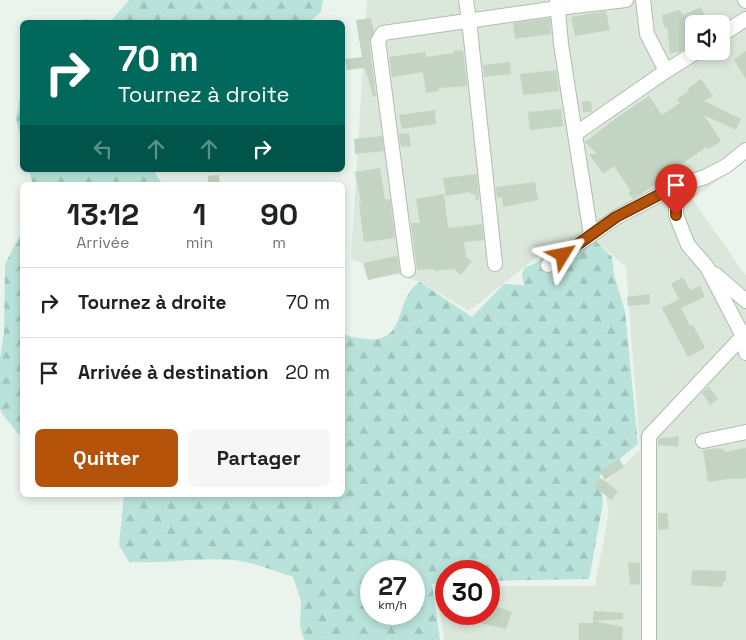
<!DOCTYPE html>
<html lang="fr">
<head>
<meta charset="utf-8">
<style>
  :root { --surface:#fff; --page:#f6f6f6; --text:#202124; --muted:#757577; --line:#e0e0e0; --accent:#b45309 }
  body { margin:0; font-family:"Space Grotesk",sans-serif; background:var(--page); color:var(--text); height:100vh; display:flex; flex-direction:column; font-size:19px; white-space:nowrap }
  * { box-sizing:border-box; margin:0 }
  p { font-size:16px; color:var(--muted) }
  .icon { flex:none; width:28px; height:28px; fill:none; stroke:currentColor; stroke-width:2; stroke-linecap:round; stroke-linejoin:round }
  .map { position:relative; flex:1; overflow:hidden }
  .panel { position:absolute; left:20px; top:182px; width:325px; height:315px; display:flex; flex-direction:column; background:var(--surface); border-radius:8px; box-shadow:0 2px 8px #0003 }
  .panel>* { flex:none }
  .banner { position:absolute; left:20px; top:20px; width:325px; height:152px; border-radius:8px; box-shadow:0 2px 8px #0003; background:#00695c; color:#fff; overflow:hidden }
  .fabs { position:absolute; left:685px; top:15px; display:grid; gap:10px }
  .fabs a { display:grid; place-items:center; width:45px; height:45px; border-radius:8px; background:var(--surface); box-shadow:0 2px 8px #0003; font-size:25px }
  .speed { position:absolute; left:360px; top:560px; display:flex; gap:10px; font-size:25px; font-weight:700; text-align:center }
  .speed>* { display:grid; place-content:center; width:65px; height:65px; border-radius:50%; background:var(--surface); box-shadow:0 2px 8px #0003; line-height:1 }
  .speed small { font-size:12px; font-weight:400 }
  .speed .limit { border:8px solid #d22; background:#fff; color:#111 }
  .pin { position:absolute; display:grid; place-items:center; width:42px; height:42px; color:#fff; margin:-51px -21px; border-radius:50% 50% 50% 0; rotate:-45deg; box-shadow:0 0 5px #0007 }
  .pin .icon { rotate:45deg }
  .me { position:absolute; width:55px; margin:-28px; rotate:55deg; stroke-linejoin:round; filter:drop-shadow(0 0 4px #0008) }
  .turn { display:flex; align-items:center; gap:18px; height:105px; padding:0 15px; font-size:22px }
  .turn .icon { width:65px; height:65px; stroke-width:2.5 }
  .turn b { display:block; font-size:35px; line-height:42px }
  .lanes { display:flex; align-items:center; height:48px; padding:0 15px; background:#0003; justify-content:center; gap:25px; direction:ltr }
  .lanes .off { opacity:.35 }
  .eta { display:flex; justify-content:space-evenly; align-items:center; height:85px; text-align:center }
  .eta b { font-size:30px; font-weight:800; line-height:35px }
  .button { display:flex; gap:10px; margin-top:auto; padding:10px 15px }
  .button a { flex:1; height:58px; border-radius:8px; background:var(--accent); color:#fff; font-size:20px; font-weight:800; line-height:58px; text-align:center }
  .button a+a { background:var(--page); color:var(--text) }
  ul { padding:0; list-style:none }
  li { display:flex; align-items:center; gap:15px; height:70px; padding:0 15px; border-top:1px solid var(--line) }
  li div { flex:1 }
  li b { display:block; font-size:19px }
  li em { font-style:normal }
  .map>svg:first-child { display:block }
  .residential { fill:#dae7da; fill-rule:evenodd }
  .forest { fill:url(#forest-firs); fill-rule:evenodd }
  .building { fill:#c3d4c2 }
  .lines { fill:none; stroke-linecap:round; stroke-linejoin:round }
  .street-casing { stroke:#afbeaf; stroke-width:16 }
  .street { stroke:#fff; stroke-width:14 }
  .route-casing { stroke:#753606; stroke-width:12 }
  .route { stroke:#b45309; stroke-width:9 }
</style>
</head>
<body>
<div class="map">
<svg width="746" height="640" viewBox="0 0 746 640">
  <defs>
    <pattern id="forest-firs" width="22" height="20" patternUnits="userSpaceOnUse" patternTransform="scale(1.25)"><rect width="22" height="20" fill="#b9e3da"/><path d="M5 1l3.5 6h-7zM16 11l3.5 6h-7z" fill="#a0c4bc"/></pattern>
  </defs>
  <rect width="100%" height="100%" fill="#ebf4ec"/>
  <path class="residential" d="M367,0H746V160L692,199L746,276V640H444L436,586H446V614H489V586H595L609,512L603,484L640,450L626,267L593,238L553,244L469,311L420,282L351,259ZM694,24H721V51H694Z"/>
  <path class="forest" d="M129,0H323L321,12L309,22H81L84,19L111,21Z
    M22,87V145L16,119Z
    M29,170H153L163,185H33Z
    M22,231V438L3,415L0,409V358L4,333L5,264Z
    M593,238L612,257L614,275L625,311L638,444L600,475L603,503L589,579L489,581V571H446V583L432,584L440,640H304L300,626L301,601L293,577C273,571 254,562 233,560C198,557 164,564 129,562L119,545L124,495H342L343,333C349,337 357,338 365,339C409,344 393,298 420,282L472,317L504,284L524,285L522,275L524,268L538,262L553,244L582,243ZM371,571H414V614H371Z"/>
  <path class="building" d="M701,7L708,24H694V28L689,32L694,43L680,52L670,53L667,27L664,28L662,15L680,10L683,15Z
    M606,11L610,30L575,36L571,17Z
    M371,18L374,32L369,42L376,96L373,97L365,68L347,70L345,59L362,57L356,20Z
    M550,18L551,34L515,39L513,23Z
    M463,50L467,86L439,88V91L426,93L423,72L392,77L389,57L425,52L426,57L454,53V51Z
    M746,51V79L734,60Z
    M510,62L511,74L484,77L483,65Z
    M556,70L559,91L523,95L520,74Z
    M701,79L713,96L704,101L741,119L736,130L704,115L721,141L708,149L706,147L662,178L663,180L633,199L628,192L631,191L614,166L603,174L589,154H597L585,142L619,116L649,96L662,115L680,103L677,99L689,91L687,89Z
    M582,101H591L592,112H583Z
    M561,109L563,126L530,130L528,112Z
    M435,110L436,124L402,129L399,115Z
    M409,133L411,146L401,147L399,134Z
    M382,136L384,151L355,154L354,139Z
    M380,168L385,200L390,199L395,238L364,242L359,203H361L355,172Z
    M477,174L479,200H476L475,194H470V192L446,196L443,178Z
    M219,175L220,185H208V176Z
    M535,182L538,200L503,207L502,197L497,198L496,187Z
    M444,194L448,228L482,224L484,240L464,242L466,257L472,261L461,275L454,269L434,271V269L417,270L411,223H420L416,199Z
    M397,256L400,273L368,280L363,263Z
    M683,277L690,290L700,286L705,297L681,308L690,326L693,325L705,348L688,357L662,308L679,299L671,284Z
    M649,294L650,304L628,306L627,297Z
    M709,387L718,399L710,405L702,393Z
    M679,436L678,447L658,445V439Z
    M719,448V449H724L725,452L746,448V478L735,479V478L708,482L703,450Z
    M619,459L624,467L605,480L600,472Z
    M601,478L618,491L611,500L594,486Z
    M658,513H667L669,529L658,530Z
    M628,562L640,563V584L630,585Z
    M692,570L726,571V581H723V587L691,585Z
    M489,604L512,612L506,629L481,623L484,614H489Z
    M594,611L623,613V619L593,621Z
    M593,621L623,627L622,640H579V623H593Z"/>
  <g class="lines">
    <defs>
      <path id="street" d="M466,0L469,20L495,264
        M557,0L561,44L575,134L666,71L698,51
        M643,0L647,34L666,71
        M745,0L746,1
        M721,35L746,19
        M575,134L591,235
        M676,186V215L688,245L707,267L743,336L746,353
        M548,265L617,217L676,186L705,177L726,166L746,150
        M408,270L378,41L383,33L558,8L626,0
        M715,274L746,301
        M703,441L746,432
        M649,640V436L743,336"/>
    </defs>
    <use href="#street" class="street-casing"/>
    <use href="#street" class="street"/>
  </g>
  <g class="lines">
    <defs>
      <path id="route" d="M563,255L616,217L676,186V215"/>
    </defs>
    <use href="#route" class="route-casing"/>
    <use href="#route" class="route"/>
  </g>
</svg>
<div class="fabs">
<a><svg class="icon" aria-label="sound" viewBox="0 0 24 24"><path d="M4 9h4l5-4v14l-5-4H4zM17 9q2 3 0 6"/></svg></a>
</div>
<div class="speed"><div>27<small>km/h</small></div><div class="limit">30</div></div>
<div class="pin" style="left:676px;top:215px;background:#d93025"><svg class="icon" aria-label="arrive" viewBox="0 0 24 24"><path d="M6 21V4h12l-3 4 3 4H6"/></svg></div>
<svg class="me" style="left:563px;top:255px" viewBox="-20 -20 40 40"><path d="M0-17L14 15 0 8-14 15z" fill="#b45309" stroke="#fff" stroke-width="4"/></svg>
<div class="banner">
<div class="turn"><svg class="icon" aria-label="right" viewBox="0 0 24 24"><path d="M7 20v-9h11M14 6l5 5-5 5"/></svg><div><b>70 m</b>Tournez à droite</div></div>
<div class="lanes"><svg class="icon off" aria-label="left" viewBox="0 0 24 24"><path d="M17 20v-9H6M10 6l-5 5 5 5"/></svg><svg class="icon off" aria-label="ahead" viewBox="0 0 24 24"><path d="M12 20V5M6 11l6-6 6 6"/></svg><svg class="icon off" aria-label="ahead" viewBox="0 0 24 24"><path d="M12 20V5M6 11l6-6 6 6"/></svg><svg class="icon" aria-label="right" viewBox="0 0 24 24"><path d="M7 20v-9h11M14 6l5 5-5 5"/></svg></div>
</div>
<section class="panel">
<div class="eta">
<div><b>13:12</b><p>Arrivée</p></div>
<div><b>1</b><p>min</p></div>
<div><b>90</b><p>m</p></div>
</div>
<ul>
<li><svg class="icon" aria-label="right" viewBox="0 0 24 24"><path d="M7 20v-9h11M14 6l5 5-5 5"/></svg><div><b>Tournez à droite</b></div><em>70 m</em></li>
<li><svg class="icon" aria-label="arrive" viewBox="0 0 24 24"><path d="M6 21V4h12l-3 4 3 4H6"/></svg><div><b>Arrivée à destination</b></div><em>20 m</em></li>
</ul>
<div class="button"><a>Quitter</a><a>Partager</a></div>
</section>
</div>
</body>
</html>
